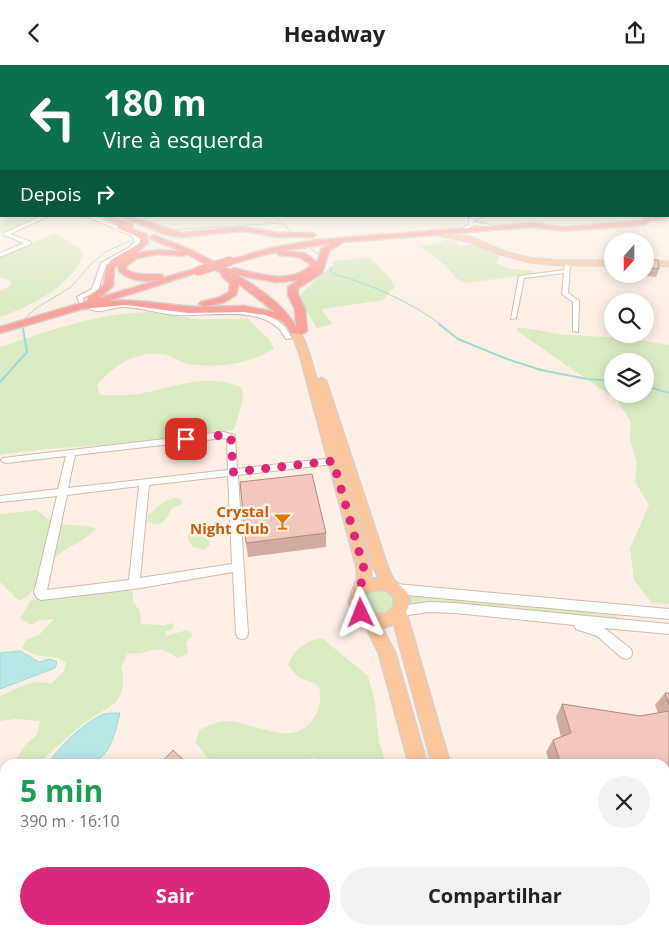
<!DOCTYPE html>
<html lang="pt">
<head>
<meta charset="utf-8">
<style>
  :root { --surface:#fff; --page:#f2f2f2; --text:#202124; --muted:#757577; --accent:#db2777 }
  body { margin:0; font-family:"Open Sans",sans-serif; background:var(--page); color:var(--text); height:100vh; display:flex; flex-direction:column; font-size:19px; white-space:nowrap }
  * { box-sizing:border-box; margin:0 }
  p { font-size:16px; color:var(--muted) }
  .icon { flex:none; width:28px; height:28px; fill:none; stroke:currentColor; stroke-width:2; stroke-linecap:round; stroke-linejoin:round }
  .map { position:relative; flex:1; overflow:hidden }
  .drawer { position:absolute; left:0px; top:694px; width:670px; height:176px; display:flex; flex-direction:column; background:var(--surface); border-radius:15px 15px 0 0; box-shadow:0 2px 12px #0003 }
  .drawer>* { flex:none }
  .guide { position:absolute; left:0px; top:0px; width:670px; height:152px; box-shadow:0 2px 12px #0003; background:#0b6e4f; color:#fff; overflow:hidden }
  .needle { width:32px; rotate:201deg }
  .fabs { position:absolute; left:604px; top:168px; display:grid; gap:10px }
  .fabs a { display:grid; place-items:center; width:50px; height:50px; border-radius:50%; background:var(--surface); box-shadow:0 2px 12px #0003; font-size:25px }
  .pin { position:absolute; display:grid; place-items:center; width:42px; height:42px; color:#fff; margin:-21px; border-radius:10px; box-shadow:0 2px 8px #0006 }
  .me { position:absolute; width:55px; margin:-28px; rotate:358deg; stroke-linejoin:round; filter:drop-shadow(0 0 4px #0008) }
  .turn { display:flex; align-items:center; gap:18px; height:105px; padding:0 20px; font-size:22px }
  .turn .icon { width:65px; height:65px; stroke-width:2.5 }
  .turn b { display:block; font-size:35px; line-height:42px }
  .then { display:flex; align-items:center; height:48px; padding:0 20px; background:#0003; gap:10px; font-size:19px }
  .round { display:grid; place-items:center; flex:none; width:52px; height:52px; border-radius:26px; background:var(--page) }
  .headline { display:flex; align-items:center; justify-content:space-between; height:85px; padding:0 20px }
  h1 { font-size:30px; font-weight:700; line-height:38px; color:#1e9e55 }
  .button { display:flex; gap:10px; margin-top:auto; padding:10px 20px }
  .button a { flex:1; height:58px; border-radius:30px; background:var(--accent); color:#fff; font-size:20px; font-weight:700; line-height:58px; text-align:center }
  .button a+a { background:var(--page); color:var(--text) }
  header { display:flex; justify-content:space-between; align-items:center; height:65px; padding:0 20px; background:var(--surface); font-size:22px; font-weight:700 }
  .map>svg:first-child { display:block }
  .green { fill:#daebc2; fill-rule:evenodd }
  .water { fill:#b8e7e5; stroke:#9ed9d7 }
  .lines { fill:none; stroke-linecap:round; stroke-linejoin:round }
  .stream-far1 { stroke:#9ed9d7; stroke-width:1 }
  .stream { stroke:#9ed9d7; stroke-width:2 }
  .minor-casing { stroke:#d0b7ad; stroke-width:2 }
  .major-casing { stroke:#d9cecc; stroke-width:3 }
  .highway-casing { stroke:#d9cecc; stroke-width:3 }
  .minor { fill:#fff; fill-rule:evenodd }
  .major { fill:#fcc79c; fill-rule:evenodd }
  .highway { fill:#f8a29a; fill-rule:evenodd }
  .highway-bridge-casing { stroke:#d9cecc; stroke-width:10; stroke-linecap:butt }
  .highway-bridge { stroke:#f8a29a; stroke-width:9 }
  .wall { fill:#d1aba1 }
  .building { fill:#f3c7bb; stroke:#aa8b83 }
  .route { stroke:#db2777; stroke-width:9; stroke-dasharray:0 16.2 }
  .labels { text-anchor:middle; stroke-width:5; stroke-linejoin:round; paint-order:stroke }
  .food-label { font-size:15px; font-weight:bold; fill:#c56008; stroke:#fff3eb; text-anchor:end }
</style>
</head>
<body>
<header><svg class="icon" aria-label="back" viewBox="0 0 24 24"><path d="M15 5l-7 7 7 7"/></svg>Headway<svg class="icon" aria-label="share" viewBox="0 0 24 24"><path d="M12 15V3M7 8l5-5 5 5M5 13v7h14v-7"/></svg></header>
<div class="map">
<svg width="669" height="869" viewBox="0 0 669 869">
  <rect width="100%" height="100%" fill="#fdefe4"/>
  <path class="green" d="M0,150L1,151H43L0,169Z
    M55,168L80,183L83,190C69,223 32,240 0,252V226L10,221L11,218L9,215L0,212V192Z
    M445,175L458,176L456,180L463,181L475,178L500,190L496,198L508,203L533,206L532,209L466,218L457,214L447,202L421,181L439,178Z
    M370,193L388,211L395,221L383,235L323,244L322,246L333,259L317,263L301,237L300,231C303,227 329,202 333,200V196Z
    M149,247L194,254H248L270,276L274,283C250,300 213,304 184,298C178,296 173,291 167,290C139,284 115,299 97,320L100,330C115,331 129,331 143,328C178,322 206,307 242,323L243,334L234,365C202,367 170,374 138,377C92,382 46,382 0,390V282C49,266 97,248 149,247Z
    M518,263C535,263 551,269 568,270C602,271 635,274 669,280V539L652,538L634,515L630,483L649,440L635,417L637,398L630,375L631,357L617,335L517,266ZM612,296H645V329H612Z
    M176,433L181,435L182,439L171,444C167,453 164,460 153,459L148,456L147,452C155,444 165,434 176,433Z
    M37,445C42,449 48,455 53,457C67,463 82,457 96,464C82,479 64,482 51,496C43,505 36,522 29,530C27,532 22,534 19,536L0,517V449Z
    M203,458L209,459L200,466L210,476L209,481L203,485L192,481C182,468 191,462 203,458Z
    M129,524L133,529V537L140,546L141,559L164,560L173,558V564L166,566V571L187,565L193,569L186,578L188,588L178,593C151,575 151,592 128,588L121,602C125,614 124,628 115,638L84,658L37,699H13L25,680L37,670L40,656L16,654L0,656V631C17,624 32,613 51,619L64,606L66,598C54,588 50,594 37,590C32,589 27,585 22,583L26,575L39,570L54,554L40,555L31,560L20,553L31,535Z
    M374,524L389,526L395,534V543C384,551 377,551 366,544L364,532Z
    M403,528L618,549L616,555L410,543Z
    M322,573L368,611L375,637L379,677L386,699H327L314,692L306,699H213L196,678L199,665C208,661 218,656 228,656C256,658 293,684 313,654C321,642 321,634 319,621L297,611L288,600C293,584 307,576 322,573Z"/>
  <path class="water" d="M20,586L39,597L50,594L57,597L55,603L0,624V588Z
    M120,648C107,703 99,699 48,699C57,683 86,656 104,649C108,648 115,648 120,648Z"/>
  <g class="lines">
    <path class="stream-far1" d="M273,151L293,168
      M0,152L4,151
      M170,165L280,158
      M309,182L318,189
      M331,202V206L334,209C367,218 414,238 441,260
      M25,253L35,244L71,222L91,199L107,186L135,174"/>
    <path class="stream" d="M439,259L458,274L507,294L541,305L587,314L612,316
      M0,317L27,287L23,264
      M645,321L669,328"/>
    <defs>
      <path id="minor" d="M42,151H49L10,169L31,177V179L0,192V188L24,178L4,170V168Z
        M86,151H93L136,169L141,176L134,184L106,200L98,225L83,233L84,236L81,238L79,237L77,232L92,224L101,198L130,182L135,176L132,171Z
        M143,151H150L140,155L127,154Z
        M476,151H485L474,155V157L490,160V162L474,160L468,164H464V162L469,159V153Z
        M565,200L570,201L568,228L579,236L578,267L573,266V237L562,229L564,208L524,213L516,253L511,254L519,211L564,205Z
        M123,238C141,239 159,245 177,246C207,248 260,237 283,260C287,263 289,269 292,273L286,274C283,270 281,265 277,262C254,241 205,252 176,250C158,249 141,242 123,242C110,242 98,251 87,242L90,240L102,242Z
        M224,367L234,370L235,372L237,404L333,393L338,396L333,399L238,410L248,569L246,573L242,574L238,573L236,569L233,507L134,524L41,535L37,533L34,528L57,431L0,437V431L58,424L66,391L6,398L3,397L1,395L3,393ZM224,373L227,374L228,405L68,423L75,390ZM228,411L232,499L140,513L149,420ZM139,421L129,515L47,525L67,430Z
        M396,519L669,544V554L396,529L392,527L390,524L392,521Z
        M429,537L455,538L669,559V569L604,563L631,584L632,588L631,592L626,594L621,592L597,571L576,564L574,560L455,548L429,547L401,551L397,550L395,546L397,542L401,541Z"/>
      <path id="major" d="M431,165L472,173L505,187L529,193L559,196H612V200H559L529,197L501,189L468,176L429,168V166Z
        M645,196L669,197V201L645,200Z
        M295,263C305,268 313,304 317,315L321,313L326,316L388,503C390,507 392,514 396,517C408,527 414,531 406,547L450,699H432L394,559L382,563L395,588L427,699H409L379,588L364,558L354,549L349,537L357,513V504L300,290L291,266ZM329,358L374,503L379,513L371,514V504ZM375,525H386L394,532V541L387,549H376L366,541L365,532L368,527Z
        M452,865H474L475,869H453Z
        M477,865H499L500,869H478Z"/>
      <path id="highway" d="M669,150V154L650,155L645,160L564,166L532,162L343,177L329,186L322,208L298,223V230L305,244L307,266L302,269L291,268L284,257L265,250L244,247L188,248L125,240L82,244L0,268V262L88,236V232L104,220L106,203L111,195L140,178V173L117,163L118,159L101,151H111L133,160L132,164L147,170L148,178L136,188L159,185L180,186L151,174L150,172L154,170L193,186L230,205L234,203C258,209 289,220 310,201L309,198L299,192L278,190L277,188L280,186L230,199L226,196L271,183L316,175L532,158L564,162L642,156L645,151ZM332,178L322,183L317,197L304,188L281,186ZM159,189L183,191L187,189L221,208L222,211L230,219L229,227L218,233L201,237L199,239L204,242C172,242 140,233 108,236L202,206L198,203L163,213V210C150,208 139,212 127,205L126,201L137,193ZM124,194L118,200L119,206C129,216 145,217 159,215L99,233L113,221L114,203ZM237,210L276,217L299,215L288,222V230L295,244L296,261C281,238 260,224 237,210ZM239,219L275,247L244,241L204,242L224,237L236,230Z
        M120,151H130L181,168L243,162L278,168H312L316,170L312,172H278L243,166L181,172L164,169Z"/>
    </defs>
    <use href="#minor" class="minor-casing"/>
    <use href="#major" class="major-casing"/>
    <use href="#highway" class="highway-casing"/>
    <use href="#minor" class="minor"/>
    <use href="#major" class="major"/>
    <use href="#highway" class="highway"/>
    <defs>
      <path id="highway-bridge" d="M198,206L230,196"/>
    </defs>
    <use href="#highway-bridge" class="highway-bridge-casing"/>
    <use href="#highway-bridge" class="highway-bridge"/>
  </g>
  <path class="wall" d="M645,193L659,204L656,212L636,209H645Z
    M326,468V482L248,492L246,478Z
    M665,628H669V820L665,819V699H550L546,687L553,675L561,672L556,652L562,639L640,651L658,648L655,640Z"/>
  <path class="building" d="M645,193L658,195L659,204L645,202Z
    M312,409L326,468L246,478L240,417Z
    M665,628H669V640Z
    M562,639L640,651L669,646V808H665V699H561L553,675L571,668Z
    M173,685L188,699H160Z
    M24,865H266L269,869H27Z"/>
  <linearGradient id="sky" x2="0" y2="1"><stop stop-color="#95c8e7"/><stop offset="0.49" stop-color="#fef8f3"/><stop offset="1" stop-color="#fef8f3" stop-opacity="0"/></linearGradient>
  <rect width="669" height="239" fill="url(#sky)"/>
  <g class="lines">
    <path class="route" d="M186,374L224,370L231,372L233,407L333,396L364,504C364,519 351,534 361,548"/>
  </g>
  <defs>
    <symbol id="bar-bare" viewBox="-9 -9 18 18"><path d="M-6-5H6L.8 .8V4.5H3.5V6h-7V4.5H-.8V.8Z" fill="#e8710a" stroke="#fff3eb" stroke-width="2.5" paint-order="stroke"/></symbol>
  </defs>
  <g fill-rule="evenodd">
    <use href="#bar-bare" x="270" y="444" width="25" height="25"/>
  </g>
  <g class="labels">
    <g class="food-label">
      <text x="269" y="452">Crystal<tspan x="269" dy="17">Night Club</tspan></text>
    </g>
  </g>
</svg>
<div class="fabs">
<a><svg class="needle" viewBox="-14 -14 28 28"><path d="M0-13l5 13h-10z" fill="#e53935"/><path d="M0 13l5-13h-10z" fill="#757577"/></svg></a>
<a><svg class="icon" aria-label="search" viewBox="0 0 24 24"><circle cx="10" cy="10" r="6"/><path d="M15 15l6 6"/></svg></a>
<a><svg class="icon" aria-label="layers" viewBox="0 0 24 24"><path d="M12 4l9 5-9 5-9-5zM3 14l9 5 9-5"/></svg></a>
</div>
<div class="pin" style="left:186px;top:374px;background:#d93025"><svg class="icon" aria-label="arrive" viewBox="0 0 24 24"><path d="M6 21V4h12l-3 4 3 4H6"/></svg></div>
<svg class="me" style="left:361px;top:548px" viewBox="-20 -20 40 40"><path d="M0-17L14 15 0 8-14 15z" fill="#db2777" stroke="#fff" stroke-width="4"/></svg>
<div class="guide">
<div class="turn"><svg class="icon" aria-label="left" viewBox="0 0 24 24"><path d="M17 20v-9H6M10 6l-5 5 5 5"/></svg><div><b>180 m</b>Vire à esquerda</div></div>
<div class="then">Depois<svg class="icon" aria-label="right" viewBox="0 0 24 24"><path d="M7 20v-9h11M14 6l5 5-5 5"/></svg></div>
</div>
<section class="drawer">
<div class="headline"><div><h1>5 min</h1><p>390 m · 16:10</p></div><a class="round"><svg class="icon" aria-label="close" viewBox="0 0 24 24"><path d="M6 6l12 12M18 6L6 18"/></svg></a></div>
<div class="button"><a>Sair</a><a>Compartilhar</a></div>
</section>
</div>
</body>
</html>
